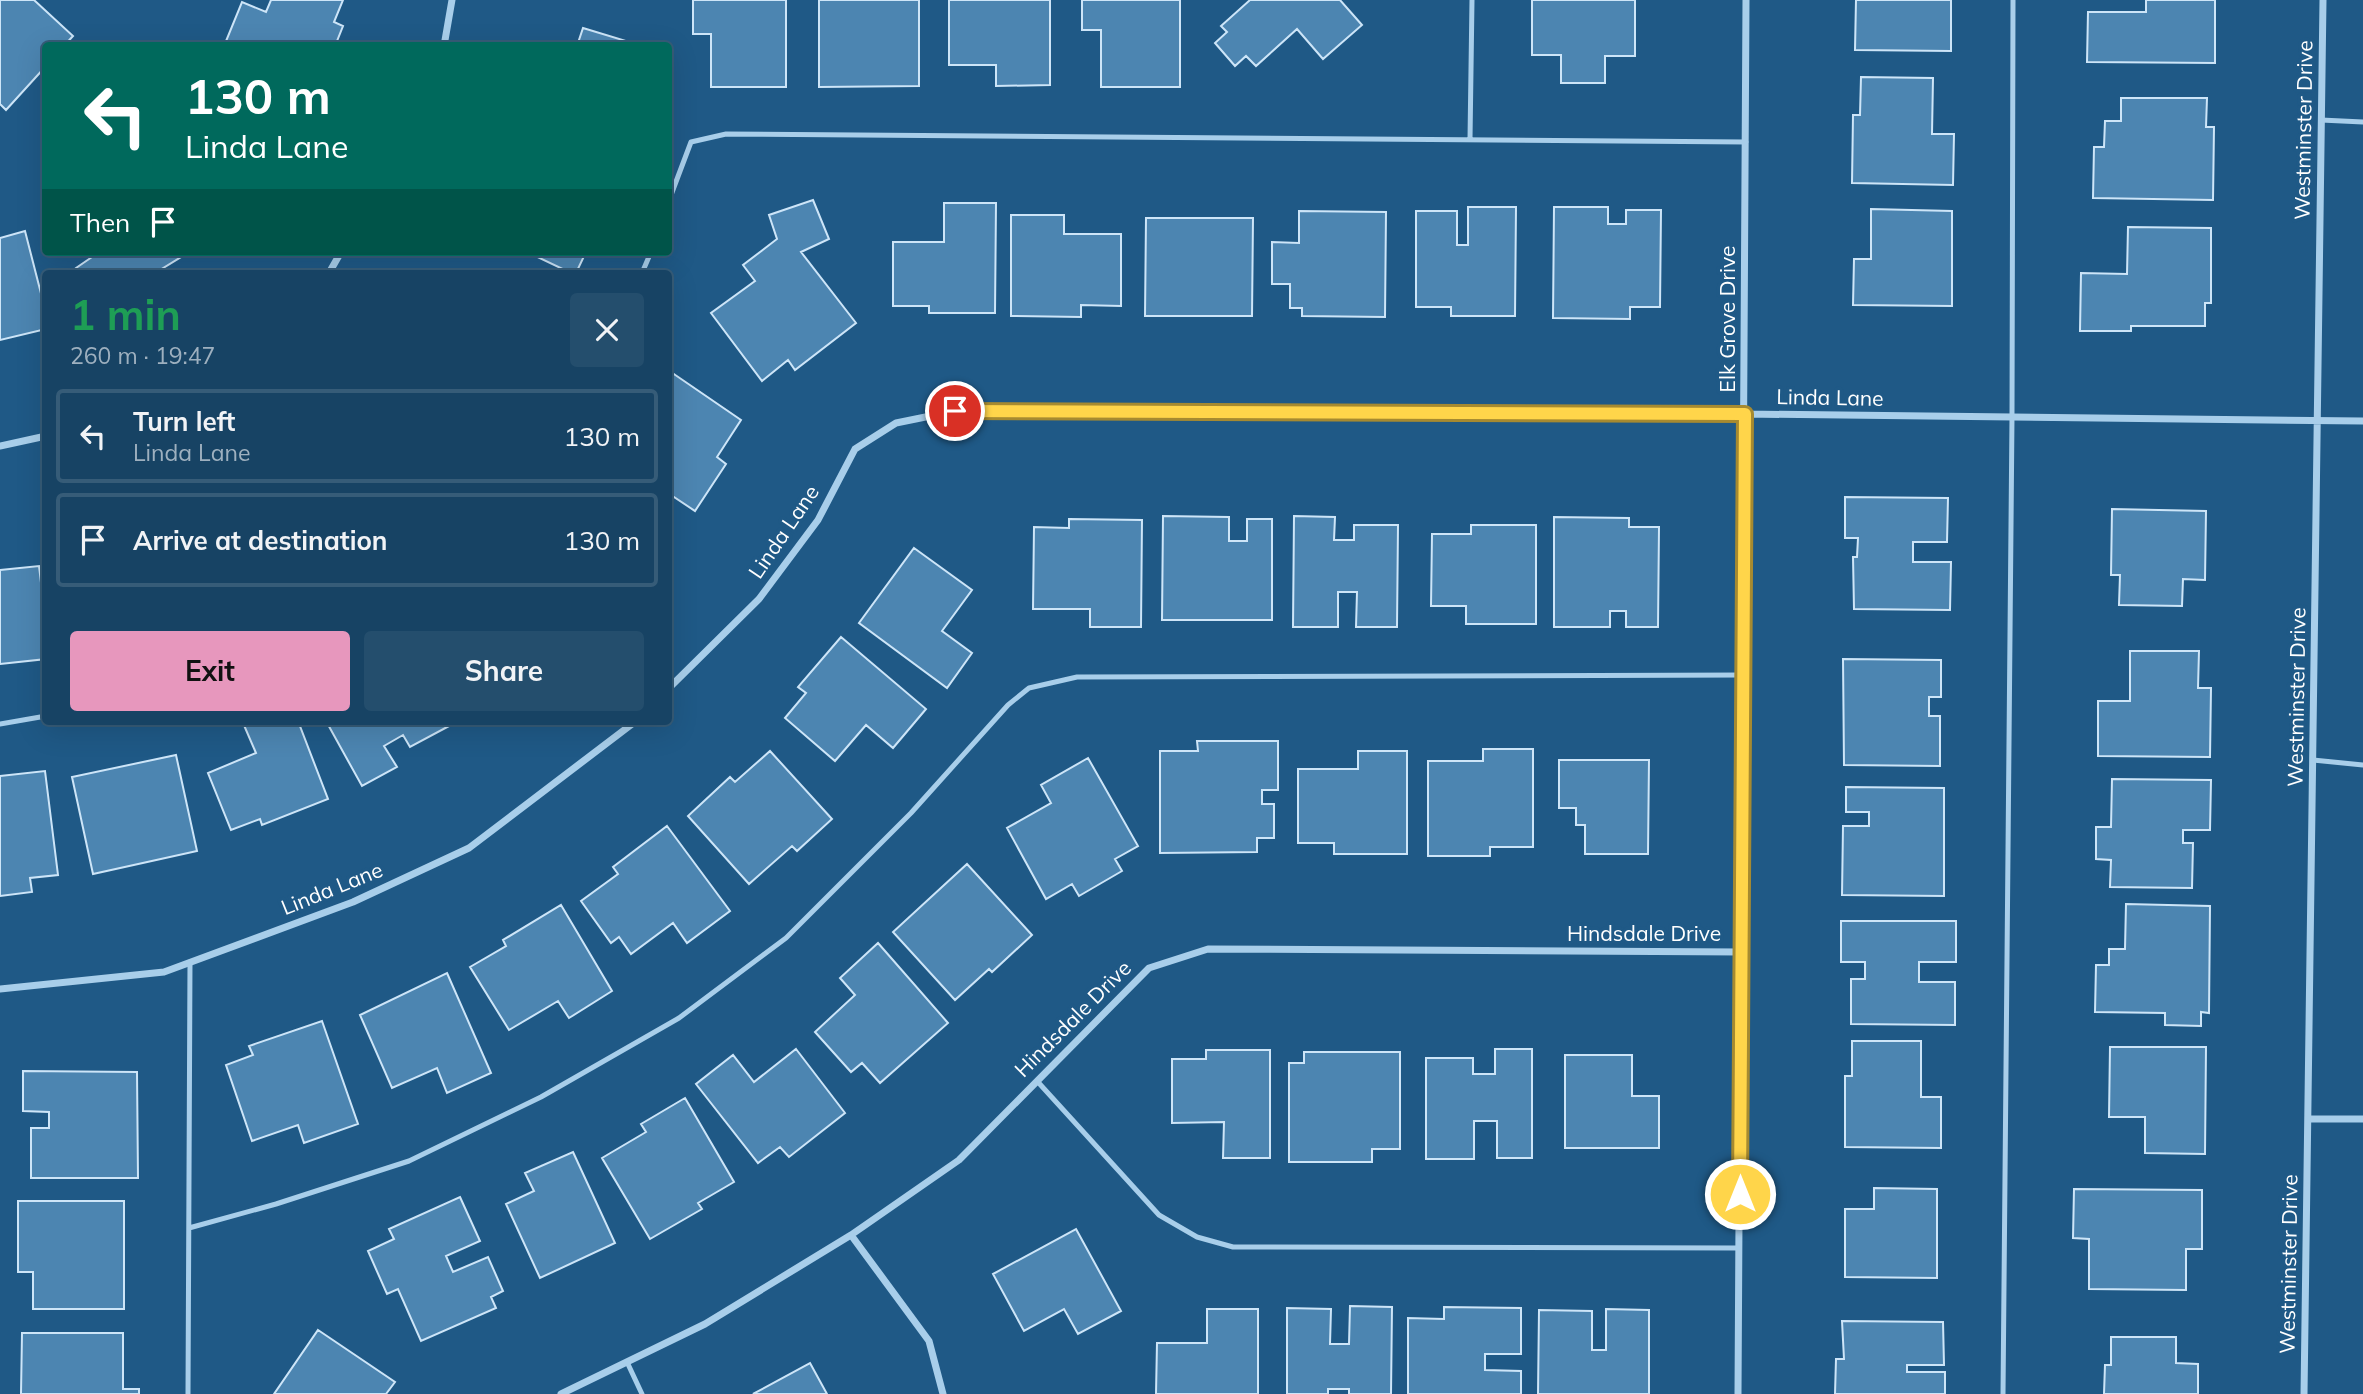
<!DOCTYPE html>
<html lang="en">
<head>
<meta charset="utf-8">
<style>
  :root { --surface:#174364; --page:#244e6d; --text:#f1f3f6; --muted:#9eb0bf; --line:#365c78; --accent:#e797bd }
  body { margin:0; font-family:Mulish,sans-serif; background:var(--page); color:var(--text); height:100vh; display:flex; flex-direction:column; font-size:26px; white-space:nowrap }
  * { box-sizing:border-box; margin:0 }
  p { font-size:23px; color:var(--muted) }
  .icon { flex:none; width:38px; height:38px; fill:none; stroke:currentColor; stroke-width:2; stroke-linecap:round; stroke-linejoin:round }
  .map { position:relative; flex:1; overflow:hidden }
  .drawer { position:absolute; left:42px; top:270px; width:630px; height:455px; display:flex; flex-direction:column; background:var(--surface); border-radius:7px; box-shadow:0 7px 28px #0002,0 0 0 2px var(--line) }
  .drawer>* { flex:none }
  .top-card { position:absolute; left:42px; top:42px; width:630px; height:214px; border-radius:7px; box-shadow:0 7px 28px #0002,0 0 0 2px var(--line); background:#00695c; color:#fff; overflow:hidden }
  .pin { position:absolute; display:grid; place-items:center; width:60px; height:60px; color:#fff; margin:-30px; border:4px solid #fff; border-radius:50%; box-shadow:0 2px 7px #0007 }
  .me { position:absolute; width:77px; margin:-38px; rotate:0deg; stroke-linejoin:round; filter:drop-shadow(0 0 5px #0008) }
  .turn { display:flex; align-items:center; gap:24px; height:147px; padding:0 28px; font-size:32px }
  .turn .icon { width:91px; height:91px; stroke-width:2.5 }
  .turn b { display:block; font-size:49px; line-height:60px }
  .then { display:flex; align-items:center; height:66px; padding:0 28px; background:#0003; gap:14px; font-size:26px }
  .round { display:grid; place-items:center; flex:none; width:74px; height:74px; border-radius:7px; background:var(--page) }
  .overview { display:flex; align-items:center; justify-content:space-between; height:119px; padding:0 28px }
  h1 { font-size:42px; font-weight:700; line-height:52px; color:#1e9e55 }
  .cta { display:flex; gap:14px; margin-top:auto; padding:14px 28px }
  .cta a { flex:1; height:80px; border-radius:7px; background:var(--accent); color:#111; font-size:28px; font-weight:700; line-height:80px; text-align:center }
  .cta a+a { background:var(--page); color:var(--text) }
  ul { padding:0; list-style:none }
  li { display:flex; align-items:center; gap:21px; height:94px; margin:0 14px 10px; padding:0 14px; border:4px solid var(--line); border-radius:7px }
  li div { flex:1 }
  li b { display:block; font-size:26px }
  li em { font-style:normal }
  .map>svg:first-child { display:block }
  .building { fill:#4c85b1; stroke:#cde5f8; stroke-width:2 }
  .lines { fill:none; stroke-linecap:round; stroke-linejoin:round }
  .lane { stroke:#a8ceea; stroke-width:5 }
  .street { stroke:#a8ceea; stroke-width:7 }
  .route-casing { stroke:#a68a30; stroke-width:18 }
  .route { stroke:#ffd54a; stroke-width:12 }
  .labels { text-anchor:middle; stroke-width:7; stroke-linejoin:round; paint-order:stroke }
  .street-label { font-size:21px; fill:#fff; stroke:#1f5986 }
</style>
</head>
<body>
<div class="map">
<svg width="2363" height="1394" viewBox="0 0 2363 1394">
  <rect width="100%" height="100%" fill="#1f5986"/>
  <path class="building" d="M0,0H34L73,36L64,46H46V66L6,110L0,104Z
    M271,0H343L334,22L343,26L335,46H224L242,2L266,12Z
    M693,0H786V87H711V34H693Z
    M819,0H919V86L819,87Z
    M949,0H1050V85L996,86V65H949Z
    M1082,0H1180V87H1101V30H1082Z
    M1250,0H1340L1362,25L1323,59L1297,29L1256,66L1246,56L1235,66L1215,43L1227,32L1221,26Z
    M1532,0H1635V56H1605V83H1561V55H1532Z
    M1856,0H1951V51L1855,50Z
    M2146,0H2215V63L2087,62L2088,12H2146Z
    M583,28L636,44L635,46H577Z
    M1861,77L1933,78L1932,134H1954L1953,185L1852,183L1853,115H1860Z
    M2121,98H2207L2206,127H2214L2213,200L2093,198L2094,147H2104L2105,121H2121Z
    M813,200L829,239L801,252L856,323L795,370L788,360L762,381L711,313L755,281L743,265L777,239L769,215Z
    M944,203H996L995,313H929V306H893V242H944Z
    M1468,207H1516L1515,316H1451V307H1416V211H1457V245H1468Z
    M1554,207H1608V224H1626V210H1661L1660,307H1630V319L1553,318Z
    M1871,209L1952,211V306L1853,305L1854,259H1871Z
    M1299,211L1386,212L1385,317L1302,316V308H1290V284H1272V242L1299,243Z
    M1011,215H1064V234H1121V306L1081,305V317L1011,316Z
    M1146,218H1253L1252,316H1145Z
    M2128,227L2211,228V303H2205V326H2131V331H2080L2081,273L2127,274Z
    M25,231L46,313V329L0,340V238Z
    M89,252H184L186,254L155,273H79L76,268L92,257Z
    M527,252H586L576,273H571Z
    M668,370L741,420L717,457L726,464L695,511L668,493Z
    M1845,497L1948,498L1947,542H1913V562H1951L1950,610L1854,609L1853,557H1857L1858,538H1845Z
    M2112,509L2206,511L2205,580L2183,579L2182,606L2119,605L2120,575H2111Z
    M1163,516L1229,517V541H1247V519H1272V620H1162Z
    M1294,516L1335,517L1334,540H1354V525H1398L1397,627H1356L1357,592H1338V627H1293Z
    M1554,517L1629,518V527H1659L1658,627H1626V611H1610V627H1554Z
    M1069,519L1142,520L1141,627H1090V609H1033L1034,527L1069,528Z
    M1471,525H1536V624H1466V606H1431L1432,534H1471Z
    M914,548L972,590L942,631L972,653L947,688L859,623Z
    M39,566L46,625V659L0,664V570Z
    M841,637L926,709L893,748L866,725L835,761L785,718L806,693L798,687Z
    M2130,651H2199L2198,688H2211L2210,757L2098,756V701H2130Z
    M1843,659L1941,660V697H1929V716H1940V766L1844,765Z
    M247,721H298L328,799L262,825L260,819L231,830L208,773L256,753L243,723Z
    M326,721H449L451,725L410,747L403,735L384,746L397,767L362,786Z
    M1197,741H1278V790H1262V804H1274V838H1257V852L1160,853V751H1198Z
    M1483,749H1533V847H1490V856H1428V761H1483Z
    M770,751L832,819L797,851L792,846L749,884L688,816L730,777L735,782Z
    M1358,751H1407V854H1334V843H1298V769H1358Z
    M176,755L197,851L93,874L72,777Z
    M1088,758L1138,846L1115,859L1122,871L1079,896L1072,884L1046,899L1007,828L1051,803L1041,785Z
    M1559,760H1649L1648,854H1585V825H1576V808H1559Z
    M45,771L58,875L30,878L32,892L0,896V776Z
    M2112,779L2211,780L2210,830H2183V843H2193L2192,888L2110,887L2111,860L2096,859V827H2111Z
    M1846,787L1944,788V896L1842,895L1843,826H1869V812H1846Z
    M667,826L730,911L687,943L673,923L631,954L619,937L611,943L581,901L618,874L613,867Z
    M967,864L1032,935L992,972L989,969L955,1000L893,932Z
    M2126,904L2210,906L2209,1013L2201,1012V1026L2165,1025V1013L2095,1012L2096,965H2109V949H2125Z
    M561,905L612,991L569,1018L558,1001L509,1030L470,967L506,946L503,940Z
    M1841,921H1956V962H1919V982H1955V1025L1851,1024V979H1865V962H1841Z
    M878,943L948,1023L880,1083L862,1063L851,1072L815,1032L855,995L840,978Z
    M447,973L491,1073L447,1093L437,1068L392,1088L360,1015Z
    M322,1021L358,1124L304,1143L298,1125L252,1141L226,1065L253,1055L249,1046Z
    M1852,1041H1921V1097H1941V1148L1845,1147V1076H1852Z
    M2110,1047H2206L2205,1154L2145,1153V1117H2109Z
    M796,1049L845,1113L789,1157L780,1147L758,1163L696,1084L733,1055L754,1082Z
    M1495,1049H1532V1158H1497V1121H1474V1159H1426V1058H1473V1074H1495Z
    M1206,1050H1270V1158H1223L1224,1122L1172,1123V1059H1206Z
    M1304,1052H1400V1149H1372V1162H1289V1063H1304Z
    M1565,1055H1632V1096H1659V1148H1565Z
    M23,1071L137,1072L138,1178H31V1128H49V1112L23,1111Z
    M685,1098L734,1182L698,1203L702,1209L650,1239L602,1158L646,1132L641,1124Z
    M573,1152L615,1243L540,1278L506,1204L534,1191L525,1173Z
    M1874,1188L1937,1189V1278L1845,1277V1209H1874Z
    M2074,1189L2202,1190V1249H2186V1290L2089,1289V1239L2073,1238Z
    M460,1197L480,1241L446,1256L453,1272L488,1257L503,1291L491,1297L496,1308L421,1341L398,1289L387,1294L368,1251L394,1239L389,1229Z
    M18,1201H124V1309H33V1272H18Z
    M1076,1229L1121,1311L1078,1334L1064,1309L1024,1331L993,1274Z
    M1350,1306L1392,1307L1391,1394H1349V1389H1328V1394H1287V1308L1331,1309L1330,1344H1349Z
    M1444,1307L1521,1308V1354H1485V1370L1521,1371V1394H1408V1318L1444,1319Z
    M1207,1309H1258V1394H1156L1157,1343H1207Z
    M1606,1309L1649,1310V1394H1538L1539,1310L1592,1311V1350H1606Z
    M1842,1321L1943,1322L1944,1365H1907V1372H1945V1394H1835L1836,1359H1844Z
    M318,1330L395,1382L386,1394H274Z
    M22,1333H123V1389H139V1394H21Z
    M2111,1337H2176V1363L2198,1364V1394H2104L2105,1365H2111Z
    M810,1363L827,1394H753Z"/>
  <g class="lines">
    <path class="lane" d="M2321,120L2363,122
      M1470,139L1472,0
      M668,203L691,142L726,134L1746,142
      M642,273L651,252
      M0,724L46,716
      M2313,760L2363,765
      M1037,1081L1159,1215L1197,1237L1233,1247L1739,1248
      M189,1228L276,1204L409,1161L541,1097L679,1018L786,938L911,813L1008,705L1029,688L1077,677L1744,675
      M627,1362L642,1394
      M188,1394L190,962
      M2003,1394L2012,417L2013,0"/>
    <path class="street" d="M444,46L452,0
      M329,273L341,252
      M0,446L46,436
      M668,689L759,599L818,520L855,449L896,423L955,411L1745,414L2363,421
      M0,989L164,972L353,902L469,848L636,721
      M2308,1119H2363
      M851,1235L929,1341L943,1394
      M561,1394L705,1324L851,1235L959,1160L1149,968L1208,949L1741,952
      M1738,1394L1746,0
      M2304,1394L2323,0"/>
  </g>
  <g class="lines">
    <defs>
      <path id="route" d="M955,411L1745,414L1740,1194"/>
    </defs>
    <use href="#route" class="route-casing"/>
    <use href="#route" class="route"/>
  </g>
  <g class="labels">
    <g class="street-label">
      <text transform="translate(2304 130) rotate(-89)" y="7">Westminster Drive</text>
      <text transform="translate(1728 319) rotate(-90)" y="7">Elk Grove Drive</text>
      <text transform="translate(1830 398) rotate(1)" y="7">Linda Lane</text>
      <text transform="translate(784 532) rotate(-56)" y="7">Linda Lane</text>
      <text transform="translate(2297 697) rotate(-89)" y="7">Westminster Drive</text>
      <text transform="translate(332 889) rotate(-22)" y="7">Linda Lane</text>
      <text x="1644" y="941">Hindsdale Drive</text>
      <text transform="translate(1073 1019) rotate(-45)" y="7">Hindsdale Drive</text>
      <text transform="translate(2289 1264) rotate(-89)" y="7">Westminster Drive</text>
    </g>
  </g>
</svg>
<div class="pin" style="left:955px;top:411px;background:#d93025"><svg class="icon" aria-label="arrive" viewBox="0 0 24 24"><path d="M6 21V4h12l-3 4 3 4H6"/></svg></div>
<svg class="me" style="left:1740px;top:1194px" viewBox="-20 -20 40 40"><circle r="17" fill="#ffd54a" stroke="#fff" stroke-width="3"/><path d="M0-11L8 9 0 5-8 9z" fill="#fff"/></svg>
<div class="top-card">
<div class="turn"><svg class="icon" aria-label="left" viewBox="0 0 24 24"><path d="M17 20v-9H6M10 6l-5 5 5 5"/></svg><div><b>130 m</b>Linda Lane</div></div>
<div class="then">Then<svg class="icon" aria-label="arrive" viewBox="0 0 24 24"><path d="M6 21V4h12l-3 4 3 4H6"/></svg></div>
</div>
<section class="drawer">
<div class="overview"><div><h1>1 min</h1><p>260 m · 19:47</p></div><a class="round"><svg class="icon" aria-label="close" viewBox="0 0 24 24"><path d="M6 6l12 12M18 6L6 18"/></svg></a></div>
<ul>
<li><svg class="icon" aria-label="left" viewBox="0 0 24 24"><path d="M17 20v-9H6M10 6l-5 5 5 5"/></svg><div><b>Turn left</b><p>Linda Lane</p></div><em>130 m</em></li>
<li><svg class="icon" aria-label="arrive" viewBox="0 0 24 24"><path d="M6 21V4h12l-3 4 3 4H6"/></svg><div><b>Arrive at destination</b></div><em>130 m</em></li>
</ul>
<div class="cta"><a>Exit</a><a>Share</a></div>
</section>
</div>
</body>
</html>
